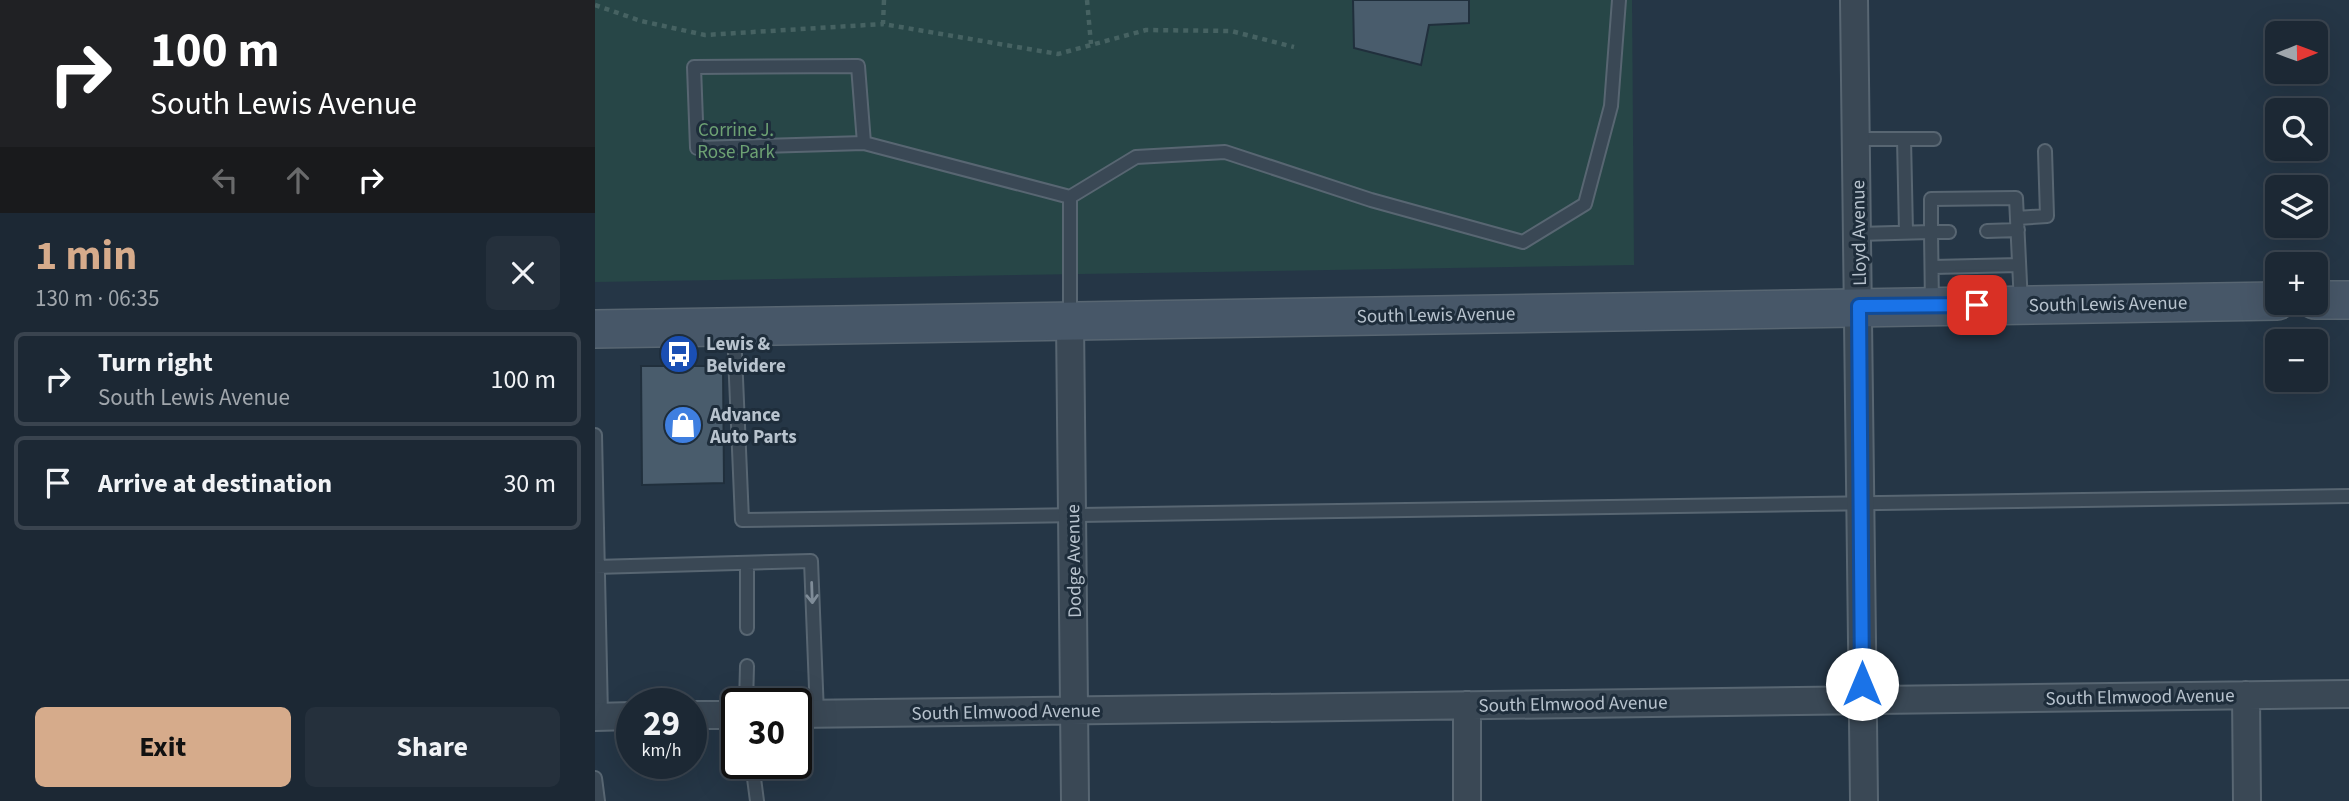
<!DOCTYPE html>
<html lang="en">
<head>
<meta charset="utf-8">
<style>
  :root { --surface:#1c2834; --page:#25303c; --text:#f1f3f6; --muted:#a0a6ac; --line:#3a444f; --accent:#d6ab8b }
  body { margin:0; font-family:"Source Sans 3",sans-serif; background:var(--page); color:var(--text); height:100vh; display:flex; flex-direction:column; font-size:26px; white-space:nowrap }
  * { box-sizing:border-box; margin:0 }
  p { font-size:23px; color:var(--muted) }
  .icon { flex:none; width:38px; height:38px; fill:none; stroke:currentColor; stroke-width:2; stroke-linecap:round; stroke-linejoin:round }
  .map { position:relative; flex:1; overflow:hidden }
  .details { display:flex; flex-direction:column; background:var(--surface); width:595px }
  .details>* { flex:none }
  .top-card { background:#202124; color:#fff; overflow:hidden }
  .needle { width:46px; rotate:89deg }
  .fabs { position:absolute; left:1670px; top:21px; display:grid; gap:14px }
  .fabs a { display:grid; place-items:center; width:63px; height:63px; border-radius:10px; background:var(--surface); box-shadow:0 7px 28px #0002,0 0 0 2px var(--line); font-size:35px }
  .speed { position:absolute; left:21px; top:688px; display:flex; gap:14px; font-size:35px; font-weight:700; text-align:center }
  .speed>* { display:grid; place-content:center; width:91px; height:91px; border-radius:50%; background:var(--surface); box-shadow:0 7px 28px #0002,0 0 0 2px var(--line); line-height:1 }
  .speed small { font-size:18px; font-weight:400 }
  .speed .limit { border:4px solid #111; border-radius:10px; background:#fff; color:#111 }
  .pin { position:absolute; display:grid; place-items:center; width:60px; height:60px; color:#fff; margin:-30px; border-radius:14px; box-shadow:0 4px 10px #0006 }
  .me { position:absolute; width:77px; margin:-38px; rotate:0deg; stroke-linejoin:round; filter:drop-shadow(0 0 5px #0008) }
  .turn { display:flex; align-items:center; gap:24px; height:147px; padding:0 35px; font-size:32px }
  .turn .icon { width:91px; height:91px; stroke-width:2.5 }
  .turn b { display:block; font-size:49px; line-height:60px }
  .lanes { display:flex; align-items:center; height:66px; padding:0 35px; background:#0003; justify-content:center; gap:35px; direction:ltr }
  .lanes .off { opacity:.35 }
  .round { display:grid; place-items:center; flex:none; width:74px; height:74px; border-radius:10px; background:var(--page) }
  .headline { display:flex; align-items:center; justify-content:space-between; height:119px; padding:0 35px }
  h1 { font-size:42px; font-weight:700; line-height:52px; color:var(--accent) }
  .action { display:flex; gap:14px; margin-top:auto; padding:14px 35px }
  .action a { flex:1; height:80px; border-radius:10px; background:var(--accent); color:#111; font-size:28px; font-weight:700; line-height:80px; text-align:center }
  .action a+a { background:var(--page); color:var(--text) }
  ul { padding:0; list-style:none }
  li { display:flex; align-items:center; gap:21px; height:94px; margin:0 14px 10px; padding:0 21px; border:4px solid var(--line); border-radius:10px }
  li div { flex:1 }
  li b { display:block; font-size:26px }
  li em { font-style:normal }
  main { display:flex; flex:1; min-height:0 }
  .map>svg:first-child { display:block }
  .green { fill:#274647 }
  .building { fill:#495c6c; stroke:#202f3c; stroke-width:2 }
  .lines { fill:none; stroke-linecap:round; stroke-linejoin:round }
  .service-casing { stroke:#586672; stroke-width:16 }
  .minor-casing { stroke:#586672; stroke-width:30 }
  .secondary-casing { stroke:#586672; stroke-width:40 }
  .path { stroke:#466262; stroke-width:4.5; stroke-dasharray:5 5; stroke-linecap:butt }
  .service { stroke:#3a4855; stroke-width:12 }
  .minor { stroke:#3a4855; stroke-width:26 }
  .secondary { stroke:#475768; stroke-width:37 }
  .oneway { stroke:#7f8c98 }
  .route-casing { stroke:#114b97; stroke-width:18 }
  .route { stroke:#1a73e8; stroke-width:12 }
  .labels { text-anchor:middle; stroke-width:6; stroke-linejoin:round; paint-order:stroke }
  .park-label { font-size:19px; fill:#6da173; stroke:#1e2d3b }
  .street-label { font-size:19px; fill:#b8c3ce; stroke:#1e2d3b }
  .poi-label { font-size:19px; font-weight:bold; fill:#b8c3ce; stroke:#1e2d3b; text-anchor:start }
</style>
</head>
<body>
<main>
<section class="details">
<div class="top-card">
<div class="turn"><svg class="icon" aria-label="right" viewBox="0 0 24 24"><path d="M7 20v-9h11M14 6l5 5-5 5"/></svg><div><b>100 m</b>South Lewis Avenue</div></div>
<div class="lanes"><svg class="icon off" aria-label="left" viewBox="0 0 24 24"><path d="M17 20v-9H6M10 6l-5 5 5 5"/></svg><svg class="icon off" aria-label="ahead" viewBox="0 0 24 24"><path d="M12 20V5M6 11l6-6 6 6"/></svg><svg class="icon" aria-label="right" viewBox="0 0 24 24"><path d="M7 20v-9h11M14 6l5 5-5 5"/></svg></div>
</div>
<div class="headline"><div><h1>1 min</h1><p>130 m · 06:35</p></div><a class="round"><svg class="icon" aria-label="close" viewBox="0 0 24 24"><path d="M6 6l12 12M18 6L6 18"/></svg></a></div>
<ul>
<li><svg class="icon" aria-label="right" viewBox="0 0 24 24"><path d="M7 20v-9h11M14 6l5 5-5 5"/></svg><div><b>Turn right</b><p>South Lewis Avenue</p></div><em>100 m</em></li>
<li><svg class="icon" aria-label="arrive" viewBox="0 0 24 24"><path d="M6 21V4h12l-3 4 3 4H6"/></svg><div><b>Arrive at destination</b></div><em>30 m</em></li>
</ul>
<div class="action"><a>Exit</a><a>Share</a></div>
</section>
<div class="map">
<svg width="1754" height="801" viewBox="0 0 1754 801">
  <rect width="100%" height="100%" fill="#253646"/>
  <path class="green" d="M0,0H1037L1039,265L0,282Z"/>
  <path class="building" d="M758,0H874V23L834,25L826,65L759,48Z
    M46,366H128L129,483L47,485Z"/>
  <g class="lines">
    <defs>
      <path id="service" d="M1261,139H1309L1311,232
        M1309,139H1339
        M269,143L263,66L99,67L102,148L269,143L475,197V317
        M475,197L541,157L630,152L776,200L928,242L990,204L1016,106L1024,0
        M1422,218L1452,216L1450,151
        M1392,231L1423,230
        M1263,234L1336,232V199L1421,198L1426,304
        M1338,267L1424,265
        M1337,305L1336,232H1354
        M139,331L147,520L1754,496
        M0,435L6,716
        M0,567L216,561L222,714
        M152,628V563
        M151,704L152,666
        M157,763L162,801
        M0,778L3,801"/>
      <path id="minor" d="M1259,0L1269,801
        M475,321L480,801
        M1651,695L1652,801
        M872,705V801
        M201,714L1754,694
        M96,715H142
        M0,717L37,716"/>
      <path id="secondary" d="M1720,300H1754
        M0,329L1682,301"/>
    </defs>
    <use href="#service" class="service-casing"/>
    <use href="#minor" class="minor-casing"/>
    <use href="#secondary" class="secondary-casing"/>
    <path class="path" d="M289,0L288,24L463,54L551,30L636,31L699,47
      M492,0L496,44
      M0,5L46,21L110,35L288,24"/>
    <use href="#service" class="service"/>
    <use href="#minor" class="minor"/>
    <use href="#secondary" class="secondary"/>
  </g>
  <defs><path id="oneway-shaft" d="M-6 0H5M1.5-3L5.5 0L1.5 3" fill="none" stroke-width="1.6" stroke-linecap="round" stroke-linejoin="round" transform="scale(1.75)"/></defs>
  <use class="oneway" href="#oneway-shaft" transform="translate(217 593) rotate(88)"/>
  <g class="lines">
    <defs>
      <path id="route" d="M1267,684L1264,306L1382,305"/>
    </defs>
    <use href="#route" class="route-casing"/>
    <use href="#route" class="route"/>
  </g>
  <defs>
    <symbol id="bus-disc" viewBox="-11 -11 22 22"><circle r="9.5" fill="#1a4fb4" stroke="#1e2d3b"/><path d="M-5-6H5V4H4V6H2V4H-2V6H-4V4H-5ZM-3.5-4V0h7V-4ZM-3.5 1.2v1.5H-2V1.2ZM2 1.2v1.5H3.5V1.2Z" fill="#fff"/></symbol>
    <symbol id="shop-disc" viewBox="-11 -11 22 22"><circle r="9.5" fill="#3f7fe0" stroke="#1e2d3b"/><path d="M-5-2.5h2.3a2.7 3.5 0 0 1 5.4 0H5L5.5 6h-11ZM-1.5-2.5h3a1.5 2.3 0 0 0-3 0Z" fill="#fff"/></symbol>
  </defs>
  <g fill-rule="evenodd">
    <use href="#bus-disc" x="62" y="332" width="44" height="44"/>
    <use href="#shop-disc" x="66" y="403" width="44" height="44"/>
  </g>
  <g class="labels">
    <g class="park-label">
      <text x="141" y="136">Corrine J.<tspan x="141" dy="22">Rose Park</tspan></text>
    </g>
    <g class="street-label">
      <text transform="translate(1263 233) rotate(-91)" y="7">Lloyd Avenue</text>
      <text transform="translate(1513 303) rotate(-1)" y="7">South Lewis Avenue</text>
      <text transform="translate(841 314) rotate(-1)" y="7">South Lewis Avenue</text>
      <text transform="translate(478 561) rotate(-91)" y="7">Dodge Avenue</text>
      <text transform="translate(1545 696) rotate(-1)" y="7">South Elmwood Avenue</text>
      <text transform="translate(978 703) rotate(-1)" y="7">South Elmwood Avenue</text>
      <text transform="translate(411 711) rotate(-1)" y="7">South Elmwood Avenue</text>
    </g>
    <g class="poi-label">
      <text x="111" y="350">Lewis &amp;<tspan x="111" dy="22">Belvidere</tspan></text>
      <text x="115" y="421">Advance<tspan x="115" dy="22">Auto Parts</tspan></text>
    </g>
  </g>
</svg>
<div class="fabs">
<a><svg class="needle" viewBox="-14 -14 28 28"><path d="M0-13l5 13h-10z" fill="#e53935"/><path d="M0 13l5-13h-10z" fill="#a0a6ac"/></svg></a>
<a><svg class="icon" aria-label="search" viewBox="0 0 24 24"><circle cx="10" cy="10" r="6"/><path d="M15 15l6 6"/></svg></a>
<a><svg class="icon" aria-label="layers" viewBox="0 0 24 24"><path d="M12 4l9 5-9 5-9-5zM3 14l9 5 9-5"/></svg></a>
<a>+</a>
<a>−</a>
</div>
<div class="speed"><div>29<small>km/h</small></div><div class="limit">30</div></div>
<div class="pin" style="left:1382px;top:305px;background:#d93025"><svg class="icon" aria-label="arrive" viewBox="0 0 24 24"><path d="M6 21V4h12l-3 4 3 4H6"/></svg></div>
<svg class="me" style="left:1267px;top:684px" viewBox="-20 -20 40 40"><circle r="19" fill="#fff"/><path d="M0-13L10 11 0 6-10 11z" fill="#1a73e8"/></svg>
</div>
</main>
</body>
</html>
